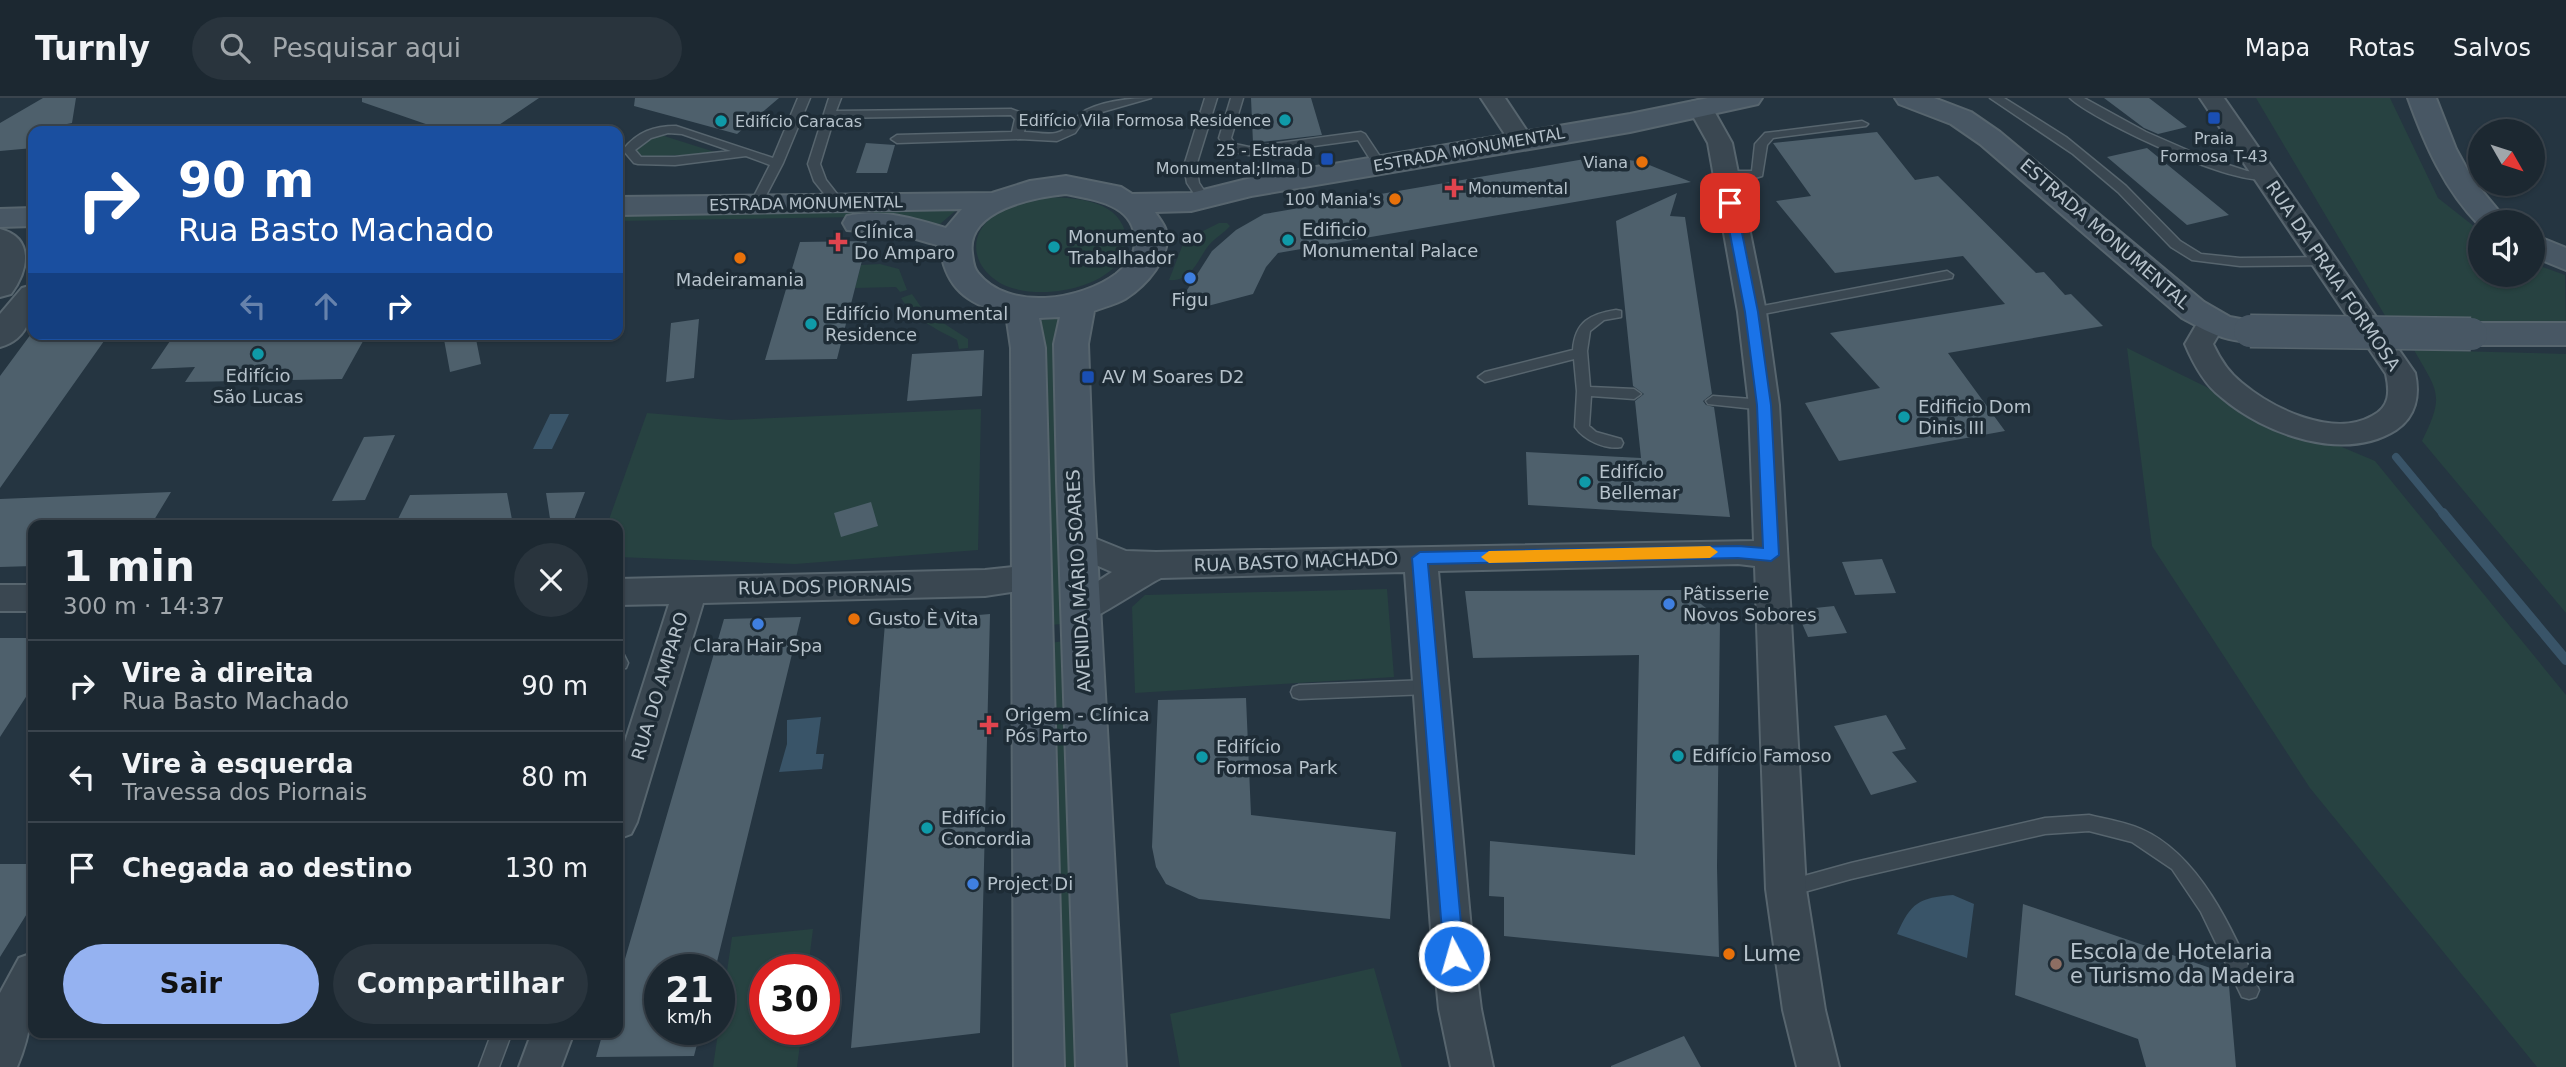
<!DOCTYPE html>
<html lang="pt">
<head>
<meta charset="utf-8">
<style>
  :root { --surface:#1c2831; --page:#29343d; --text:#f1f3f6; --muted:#a0a6ab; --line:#3a444d; --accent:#95b2f1 }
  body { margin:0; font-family:"DejaVu Sans",sans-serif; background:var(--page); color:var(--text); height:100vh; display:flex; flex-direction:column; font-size:26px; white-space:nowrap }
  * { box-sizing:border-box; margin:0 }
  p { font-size:23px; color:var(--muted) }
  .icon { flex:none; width:38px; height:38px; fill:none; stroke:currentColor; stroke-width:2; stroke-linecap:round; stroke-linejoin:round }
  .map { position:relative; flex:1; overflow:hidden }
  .details { position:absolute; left:28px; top:422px; width:595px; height:518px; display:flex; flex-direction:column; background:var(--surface); border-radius:14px; box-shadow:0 2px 5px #0004,0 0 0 2px var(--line) }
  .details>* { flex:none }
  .banner { position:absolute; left:28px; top:28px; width:595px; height:214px; border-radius:14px; box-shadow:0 2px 5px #0004,0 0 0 2px var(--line); background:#1a4fa0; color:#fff; overflow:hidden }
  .needle { width:46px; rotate:129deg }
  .controls { position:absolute; left:2468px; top:21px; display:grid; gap:14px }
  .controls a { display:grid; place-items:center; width:77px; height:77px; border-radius:50%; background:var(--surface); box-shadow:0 2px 5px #0004,0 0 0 2px var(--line); font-size:35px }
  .speed { position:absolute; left:644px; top:856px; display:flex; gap:14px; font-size:35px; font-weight:700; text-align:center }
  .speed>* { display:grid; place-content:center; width:91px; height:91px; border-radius:50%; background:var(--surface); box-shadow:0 2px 5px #0004,0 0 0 2px var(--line); line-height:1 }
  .speed small { font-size:18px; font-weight:400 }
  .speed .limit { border:10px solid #d22; background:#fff; color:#111 }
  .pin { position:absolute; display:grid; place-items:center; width:60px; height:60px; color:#fff; margin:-30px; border-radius:14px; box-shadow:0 4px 10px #0006 }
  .me { position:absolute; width:77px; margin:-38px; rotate:354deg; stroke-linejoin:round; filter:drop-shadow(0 0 5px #0008) }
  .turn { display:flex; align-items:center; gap:24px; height:147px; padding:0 35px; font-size:32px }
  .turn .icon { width:91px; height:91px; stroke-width:2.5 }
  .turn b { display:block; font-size:49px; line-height:60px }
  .lanes { display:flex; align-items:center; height:66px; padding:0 35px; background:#0003; justify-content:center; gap:35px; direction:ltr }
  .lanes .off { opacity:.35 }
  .round { display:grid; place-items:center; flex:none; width:74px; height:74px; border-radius:37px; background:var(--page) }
  .overview { display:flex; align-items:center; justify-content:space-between; height:119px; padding:0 35px }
  h1 { font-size:42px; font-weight:700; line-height:52px }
  .button { display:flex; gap:14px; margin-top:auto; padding:14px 35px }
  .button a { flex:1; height:80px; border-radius:42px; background:var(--accent); color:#111; font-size:28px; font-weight:700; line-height:80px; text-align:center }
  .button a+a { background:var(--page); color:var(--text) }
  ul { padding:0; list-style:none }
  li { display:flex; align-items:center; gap:21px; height:91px; padding:0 35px; border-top:2px solid var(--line) }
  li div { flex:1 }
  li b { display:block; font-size:26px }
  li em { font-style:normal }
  header { display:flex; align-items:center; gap:42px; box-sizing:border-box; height:98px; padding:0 35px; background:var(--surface); border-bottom:2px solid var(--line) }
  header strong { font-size:33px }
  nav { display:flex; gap:38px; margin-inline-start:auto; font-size:24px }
  .search { width:490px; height:63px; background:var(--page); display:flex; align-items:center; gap:18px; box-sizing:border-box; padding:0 24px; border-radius:38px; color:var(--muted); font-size:26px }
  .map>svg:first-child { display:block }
  .green { fill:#274241 }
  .water { fill:#395468 }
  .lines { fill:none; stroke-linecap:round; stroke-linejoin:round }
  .stream-far1 { stroke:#395468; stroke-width:8 }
  .stream { stroke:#395468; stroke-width:10 }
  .building { fill:#4e606c }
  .service-casing { stroke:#57656e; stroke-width:3 }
  .minor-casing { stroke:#57656e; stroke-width:4 }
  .tertiary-casing { stroke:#57656e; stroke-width:4 }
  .secondary-casing { stroke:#57656e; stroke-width:4 }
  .service { fill:#3a4751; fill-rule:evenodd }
  .minor { fill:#3a4751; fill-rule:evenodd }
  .tertiary { fill:#3a4751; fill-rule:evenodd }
  .secondary { fill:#485764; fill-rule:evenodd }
  .secondary-bridge-casing { stroke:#57656e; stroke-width:35; stroke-linecap:butt }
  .secondary-bridge { stroke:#485764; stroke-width:32 }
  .route { fill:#1a73e8; stroke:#114b97; stroke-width:2 }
  .slow { fill:#f59e0b }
  .transit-dot { fill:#1a4fb4; stroke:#1e2c36; stroke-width:2.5 }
  .culture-dot { fill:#0f9aa8; stroke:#1e2c36; stroke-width:2.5 }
  .food-dot { fill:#e8710a; stroke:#1e2c36; stroke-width:2.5 }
  .health-dot { fill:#e0444e; stroke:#1e2c36; stroke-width:2.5 }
  .shop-dot { fill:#3f7fe0; stroke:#1e2c36; stroke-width:2.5 }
  .education-dot { fill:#8d6e63; stroke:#1e2c36; stroke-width:2.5 }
  .labels { text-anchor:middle; stroke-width:7; stroke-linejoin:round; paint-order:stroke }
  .far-poi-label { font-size:16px; fill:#b6c2cb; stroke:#1e2c36; text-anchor:end }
  .far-street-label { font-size:16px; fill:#b6c2cb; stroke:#1e2c36 }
  .poi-label { font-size:18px; fill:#b6c2cb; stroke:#1e2c36; text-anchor:start }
  .street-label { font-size:18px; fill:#b6c2cb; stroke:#1e2c36 }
  .near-poi-label { font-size:21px; fill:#b6c2cb; stroke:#1e2c36; text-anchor:start }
</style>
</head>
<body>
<header>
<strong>Turnly</strong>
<div class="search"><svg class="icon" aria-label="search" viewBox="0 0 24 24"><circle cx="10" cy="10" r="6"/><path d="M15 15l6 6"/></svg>Pesquisar aqui</div>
<nav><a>Mapa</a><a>Rotas</a><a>Salvos</a></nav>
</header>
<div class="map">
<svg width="2566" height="969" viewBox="0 0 2566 969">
  <rect width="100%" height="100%" fill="#253541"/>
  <path class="green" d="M2256,0H2390L2438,100L2480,133V177H2532V165L2565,177L2566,228L2387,221Z
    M652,37H661L718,55L645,59L634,54L635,46Z
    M1048,99C1075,100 1115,101 1125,133C1128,143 1126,154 1120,163C1097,193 1039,201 1006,188C975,174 964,141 993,118C1009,106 1029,103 1048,99Z
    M960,109L940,126L873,119L875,110Z
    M861,111L859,119L618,123V115Z
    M1219,125H1227L1230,128C1224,135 1215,140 1209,147C1197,162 1192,184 1169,182L1183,146L1193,138Z
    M880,166L899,171L907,192L900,194L896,189L855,190L861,167Z
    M912,196L923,212L968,241V250L959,251L957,242C937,232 912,219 901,200Z
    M1062,220L1064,526L1048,527L1034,223Z
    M2127,250L2245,308L2375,363L2566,597V969H2537L2310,690L2152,448Z
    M2414,252L2566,256V515L2422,343C2445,297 2438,294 2414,252Z
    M981,311L978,452L795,466L618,459V427H607L647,315L730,322Z
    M1387,491L1394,579L1135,595L1132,509L1145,497Z
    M1065,543L1079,969H1059L1049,545Z
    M813,831L808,871L765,872V931H802L797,969H713L732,839Z
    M1374,870L1402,969H1180L1170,916Z"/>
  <path class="water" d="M550,316H569L552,351H533Z
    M821,619L816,656H824L822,671L779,674L787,646V622Z
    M1953,797L1974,806L1967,860L1897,836C1911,804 1919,800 1953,797Z"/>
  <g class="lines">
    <path class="stream-far1" d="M2396,359L2444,417"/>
    <path class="stream" d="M2443,415L2566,562"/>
  </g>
  <path class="building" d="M43,0H76L72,25L47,30L46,33H33V50L0,53V25Z
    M362,0H539L490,33H446L362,4Z
    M635,0H779L737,36L634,8Z
    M1251,0H1311L1322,37L1253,45Z
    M2104,0H2149L2187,29L2158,36L2144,30Z
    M1877,34L1915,82L1938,78L2036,175L2044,174L2065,197L2071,196L2103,228L1948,255L2005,333L1839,363L1805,305L1880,290L1830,235L2005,206L1963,158L1835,175L1776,103L1811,98L1773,45Z
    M866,45L895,47L887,75H856Z
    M2147,50L2229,117L2187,127L2107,59Z
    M1602,58L1642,64L1691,84L1278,155L1266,169L1253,196L1204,209L1182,200L1212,153L1236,132L1264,116Z
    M1677,95L1670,118L1685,119L1712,296L1703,303L1706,307L1714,309L1730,419L1528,407L1526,354L1641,360L1635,303L1644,296L1633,288L1616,123Z
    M867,143L837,261L765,262L800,144Z
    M699,221L694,280L666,284L671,225Z
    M31,236H109L0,390V278Z
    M193,236H367L342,281L185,284L195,269L151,271L170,243L189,242Z
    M443,236H475L481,266L450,274Z
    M984,252L982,298L907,303L912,256Z
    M395,337L365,402L332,403L364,339Z
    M171,394L151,427H33V468L0,469V401Z
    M585,394L572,427H551L546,395Z
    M507,395L513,427H395L410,397Z
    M871,404L878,428L841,439L834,415Z
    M1882,461L1896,495L1855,497L1842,464Z
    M1683,492L1720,521L1717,769L1719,859L1504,838V799L1489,798L1490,743L1635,757L1639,557L1473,560L1465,493Z
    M1834,508L1847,535L1808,539L1796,512Z
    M990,516L980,935L851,950L885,525Z
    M801,519L715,872H660V931H701L694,958L596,959L603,934H618V885L724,521Z
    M0,540H33V588L0,639Z
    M1246,600L1251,717L1396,734L1390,821L1199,801L1166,786L1156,769L1152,749L1158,602Z
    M1886,617L1906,651L1892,654L1917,684L1871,697L1834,628Z
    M0,766H33V806L0,859Z
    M2023,806L2228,876L2236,969H2146L2138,941L2015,897Z
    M1684,938L1701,969H1611V968Z"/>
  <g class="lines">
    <defs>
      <path id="service" d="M798,0H810L783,65L760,109L756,110L750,106L770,67L746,58L675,67L638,66L634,65L623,52C637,34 654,28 676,28L773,60ZM668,35L682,36L731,53L675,59H641L635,52L651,40Z
        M829,0H841L836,13L1011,11L1025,16L1027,21L1024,34C1034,34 1047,37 1056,35C1070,32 1074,18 1086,12C1105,3 1130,0 1151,0L1095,16L1082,25L1075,35L1057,43L1020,41L897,45L891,41L897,37L1012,34L1015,21L1011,17L834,20L820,66L826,82L844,105L838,109L834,108L814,83L808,66Z
        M1205,0H1217L1196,68L1199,85L1209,100L1203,104L1199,103L1187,85L1184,68Z
        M1231,0H1243L1231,40L1235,46L1249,49L1361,34L1365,36L1385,66L1379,70L1375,69L1358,42L1249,57L1227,52L1219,40Z
        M1990,0H2004L2066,39L2126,88L2180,143L2201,156L2240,160L2325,159L2331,163L2325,167L2240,168L2192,162L2171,149L2118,94L2073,56Z
        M2070,0H2084L2146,34L2201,58L2247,73L2271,76L2273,79C2250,97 2092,22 2070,0Z
        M1862,23L1868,26L1866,28L1773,40L1767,47L1762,78C1749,82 1730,85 1718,77L1724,73H1752L1755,46L1765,35Z
        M1947,173L1953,177L1952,180L1752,218L1745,214L1752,210Z
        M1616,212L1621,213V219L1604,222L1590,233L1587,253L1590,289L1634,291L1641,296L1634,301L1591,298L1589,328L1596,334L1621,341L1623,345L1621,349C1605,352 1584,342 1575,329L1577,293L1574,261L1485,284L1478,279L1485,274L1573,252C1575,224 1590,216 1616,212Z
        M1713,298L1764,302L1771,307L1764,312L1708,306L1706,303Z
        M618,555L624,557L628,565L626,570L618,571Z
        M1429,582L1435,584L1437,589L1435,594L1429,596L1299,601L1293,599L1291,594L1293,589L1299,587Z
        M2089,717C2106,721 2125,724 2141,731C2201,757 2234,835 2259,892L2256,899L2249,901L2242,899L2201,814L2172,771L2132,744L2089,733L2045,736L1851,781L1786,799L1779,797L1777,791L1779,785L1786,783L1851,765L2045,720Z
        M492,934H512L499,969H479Z"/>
      <path id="minor" d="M1481,0H1505L1533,42L1530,47L1521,49L1512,47Z
        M2200,0H2224L2415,275C2420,297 2416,319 2396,332C2344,365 2264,336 2221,299C2204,286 2193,265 2185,246L2202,217L2212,215L2222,217L2226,224L2213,246C2220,261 2229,275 2242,285C2273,311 2333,340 2372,318C2390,309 2390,294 2386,276Z
        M1700,2L1709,4L1732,45L1766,214L1779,307L1806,791L1825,912L1839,969H1797L1783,912L1766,791L1755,468L1738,466L1438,473L1471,831L1481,911L1493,969H1451L1439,911L1431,831L1405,474L1161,480C1146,487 1091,525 1080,524C1076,524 1073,522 1069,520L1064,511L1069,502L1112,474L1068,455L1063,446L1068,437L1079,434L1126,453L1156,454L1754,443L1749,307L1738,214L1708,45L1688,9L1691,4Z
        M1033,467L1045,471L1050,480L1045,489L985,498L703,505L637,724L631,736L618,741V666L669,506L618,507V481L985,472Z
        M0,487H33V513H0Z
        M33,855C35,894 33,932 17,969H0V895L19,860Z
        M532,934H574L561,969H519Z"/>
      <path id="tertiary" d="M0,131C35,140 28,173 11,196L0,199Z
        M33,187C34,213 30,241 0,249V216L22,190Z"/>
      <path id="secondary" d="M1708,0H1762L1758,6L1630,34L1251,98L1191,113L1155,114C1158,119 1165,127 1166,133C1172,159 1146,188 1125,201C1116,206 1104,209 1094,213L1088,246L1093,383L1126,969H1076L1057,383L1054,246L1060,219L1039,220L1045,250L1064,969H1014L1011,250L1006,216C967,206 945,190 940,148L899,136L847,132L843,125L847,118C880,110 915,121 946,130L962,111L618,117V99L992,95L1030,83L1066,78L1121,89L1132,96L1191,95L1251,80L1630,16ZM1066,96C1096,102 1137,107 1135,146C1134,159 1126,168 1116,176C1081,202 1009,214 978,175C973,169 973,162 972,155C966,112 1035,99 1066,96Z
        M1895,0H1934L1971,14L2000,34L2204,204L2230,219L2262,225L2266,233L2262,241C2233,249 2206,233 2182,220L1980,46L1951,26L1899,6Z
        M2408,0H2436L2456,51L2473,82L2508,124H2480V128C2444,91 2425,47 2408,0Z
        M33,110V128L0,129V111Z
        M2532,136L2566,150V172L2532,158Z
        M2471,225H2566V247H2471L2459,244L2454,236L2459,228Z"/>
    </defs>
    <use href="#service" class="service-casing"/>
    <use href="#minor" class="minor-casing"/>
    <use href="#tertiary" class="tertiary-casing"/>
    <use href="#secondary" class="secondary-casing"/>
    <use href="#service" class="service"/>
    <use href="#minor" class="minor"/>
    <use href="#tertiary" class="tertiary"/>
    <use href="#secondary" class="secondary"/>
    <defs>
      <path id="secondary-bridge" d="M2250,233L2471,236"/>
    </defs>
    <use href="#secondary-bridge" class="secondary-bridge-casing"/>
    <use href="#secondary-bridge" class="secondary-bridge"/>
  </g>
  <path class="route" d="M1730,101L1736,105L1758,214L1771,307L1779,457L1771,463L1738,460L1428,466L1464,858L1461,864L1454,867L1447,864L1444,858L1412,460L1420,454L1738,448L1763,450L1757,307L1745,214L1724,105Z"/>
  <path class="slow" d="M1710,448L1718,454L1710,460L1489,465L1481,459L1489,453Z"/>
  <g class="transit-dot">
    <rect x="2207" y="13" width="14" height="14" rx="3.5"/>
    <rect x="1320" y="54" width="14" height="14" rx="3.5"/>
    <rect x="1081" y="272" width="14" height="14" rx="3.5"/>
  </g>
  <g class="culture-dot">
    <circle cx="1285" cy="22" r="7"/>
    <circle cx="721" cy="23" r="7"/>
    <circle cx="1288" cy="142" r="7"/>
    <circle cx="1054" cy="149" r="7"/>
    <circle cx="811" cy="226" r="7"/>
    <circle cx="258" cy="256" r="7"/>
    <circle cx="1904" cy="319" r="7"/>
    <circle cx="1585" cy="384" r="7"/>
    <circle cx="1678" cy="658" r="7"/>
    <circle cx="1202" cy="659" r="7"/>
    <circle cx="927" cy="730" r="7"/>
  </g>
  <g class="food-dot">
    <circle cx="1642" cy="64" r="7"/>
    <circle cx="1395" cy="101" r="7"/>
    <circle cx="740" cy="160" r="7"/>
    <circle cx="854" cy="521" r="7"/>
    <circle cx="1729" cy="856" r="7"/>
  </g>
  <g class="health-dot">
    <path d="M1450.5 79.5h7v7h7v7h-7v7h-7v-7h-7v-7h7z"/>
    <path d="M834.5 133.5h7v7h7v7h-7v7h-7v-7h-7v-7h7z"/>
    <path d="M985.5 616.5h7v7h7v7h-7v7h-7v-7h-7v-7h7z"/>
  </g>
  <g class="shop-dot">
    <circle cx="1190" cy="180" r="7"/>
    <circle cx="1669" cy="506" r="7"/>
    <circle cx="758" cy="526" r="7"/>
    <circle cx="973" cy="786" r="7"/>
  </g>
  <circle class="education-dot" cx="2056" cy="866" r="7"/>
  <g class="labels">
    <g class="far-poi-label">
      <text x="1271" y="28">Edifício Vila Formosa Residence</text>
      <text x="735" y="29" text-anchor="start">Edifício Caracas</text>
      <text x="2214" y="46" text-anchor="middle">Praia<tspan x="2214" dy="18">Formosa T-43</tspan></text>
      <text x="1313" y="58">25 - Estrada<tspan x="1313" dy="18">Monumental;Ilma D</tspan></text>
      <text x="1628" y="70">Viana</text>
      <text x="1468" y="96" text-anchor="start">Monumental</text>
      <text x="1381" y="107">100 Mania's</text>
    </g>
    <g class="far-street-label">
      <text transform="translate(1469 51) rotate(-10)" y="6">ESTRADA MONUMENTAL</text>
      <text transform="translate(806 105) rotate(-1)" y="6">ESTRADA MONUMENTAL</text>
    </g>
    <g class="poi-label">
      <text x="1302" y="138">Edificio<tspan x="1302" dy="21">Monumental Palace</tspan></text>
      <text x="854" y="140">Clínica<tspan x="854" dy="21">Do Amparo</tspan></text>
      <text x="1068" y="145">Monumento ao<tspan x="1068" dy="21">Trabalhador</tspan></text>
      <text x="740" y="188" text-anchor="middle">Madeiramania</text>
      <text x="1190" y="208" text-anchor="middle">Figu</text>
      <text x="825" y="222">Edifício Monumental<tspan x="825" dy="21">Residence</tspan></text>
      <text x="258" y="284" text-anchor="middle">Edifício<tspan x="258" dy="21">São Lucas</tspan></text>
      <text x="1102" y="285">AV M Soares D2</text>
      <text x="1918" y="315">Edificio Dom<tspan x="1918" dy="21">Dinis III</tspan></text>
      <text x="1599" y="380">Edifício<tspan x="1599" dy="21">Bellemar</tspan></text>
      <text x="1683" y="502">Pâtisserie<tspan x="1683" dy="21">Novos Sobores</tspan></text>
      <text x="868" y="527">Gusto È Vita</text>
      <text x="758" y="554" text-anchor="middle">Clara Hair Spa</text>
      <text x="1005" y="623">Origem - Clínica<tspan x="1005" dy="21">Pós Parto</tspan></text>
      <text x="1216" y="655">Edifício<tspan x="1216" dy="21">Formosa Park</tspan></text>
      <text x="1692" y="664">Edifício Famoso</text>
      <text x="941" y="726">Edifício<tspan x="941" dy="21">Concordia</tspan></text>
      <text x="987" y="792">Project Di</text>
    </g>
    <g class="street-label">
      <text transform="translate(2105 136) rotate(41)" y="6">ESTRADA MONUMENTAL</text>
      <text transform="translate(2333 178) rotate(56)" y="6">RUA DA PRAIA FORMOSA</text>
      <text transform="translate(1296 464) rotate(-2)" y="6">RUA BASTO MACHADO</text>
      <text transform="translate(1079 483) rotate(-93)" y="6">AVENIDA MÁRIO SOARES</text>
      <text transform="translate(825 489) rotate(-1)" y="6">RUA DOS PIORNAIS</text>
      <text transform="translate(660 588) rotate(-73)" y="6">RUA DO AMPARO</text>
    </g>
    <g class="near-poi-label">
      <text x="2070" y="861">Escola de Hotelaria<tspan x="2070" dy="24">e Turismo da Madeira</tspan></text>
      <text x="1743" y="863">Lume</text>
    </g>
  </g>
</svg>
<div class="controls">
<a><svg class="needle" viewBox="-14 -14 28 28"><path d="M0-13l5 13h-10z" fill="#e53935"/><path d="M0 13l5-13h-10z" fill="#a0a6ab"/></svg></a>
<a><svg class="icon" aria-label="sound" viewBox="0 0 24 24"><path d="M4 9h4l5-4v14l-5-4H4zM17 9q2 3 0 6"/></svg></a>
</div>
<div class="speed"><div>21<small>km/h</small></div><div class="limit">30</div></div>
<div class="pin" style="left:1730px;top:105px;background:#d93025"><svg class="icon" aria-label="arrive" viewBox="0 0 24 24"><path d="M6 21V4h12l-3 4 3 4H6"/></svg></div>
<svg class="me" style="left:1454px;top:858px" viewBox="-20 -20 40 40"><circle r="17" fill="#1a73e8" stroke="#fff" stroke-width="3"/><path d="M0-11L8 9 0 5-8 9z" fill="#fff"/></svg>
<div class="banner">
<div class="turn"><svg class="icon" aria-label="right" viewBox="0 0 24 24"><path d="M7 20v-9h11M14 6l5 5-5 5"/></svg><div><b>90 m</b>Rua Basto Machado</div></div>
<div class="lanes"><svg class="icon off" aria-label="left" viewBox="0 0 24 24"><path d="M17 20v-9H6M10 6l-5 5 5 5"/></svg><svg class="icon off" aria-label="ahead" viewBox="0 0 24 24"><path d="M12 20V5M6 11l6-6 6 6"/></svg><svg class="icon" aria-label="right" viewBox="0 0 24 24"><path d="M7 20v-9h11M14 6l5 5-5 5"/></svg></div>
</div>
<section class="details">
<div class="overview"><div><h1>1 min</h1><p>300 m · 14:37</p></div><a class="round"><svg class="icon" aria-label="close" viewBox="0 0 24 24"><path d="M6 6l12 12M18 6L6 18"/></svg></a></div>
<ul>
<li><svg class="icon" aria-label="right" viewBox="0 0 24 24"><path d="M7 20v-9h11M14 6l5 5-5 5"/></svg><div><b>Vire à direita</b><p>Rua Basto Machado</p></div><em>90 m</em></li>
<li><svg class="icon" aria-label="left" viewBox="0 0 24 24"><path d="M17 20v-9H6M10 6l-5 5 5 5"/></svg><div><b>Vire à esquerda</b><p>Travessa dos Piornais</p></div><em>80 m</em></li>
<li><svg class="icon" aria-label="arrive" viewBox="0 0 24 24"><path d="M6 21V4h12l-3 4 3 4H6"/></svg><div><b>Chegada ao destino</b></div><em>130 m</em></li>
</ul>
<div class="button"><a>Sair</a><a>Compartilhar</a></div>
</section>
</div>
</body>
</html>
